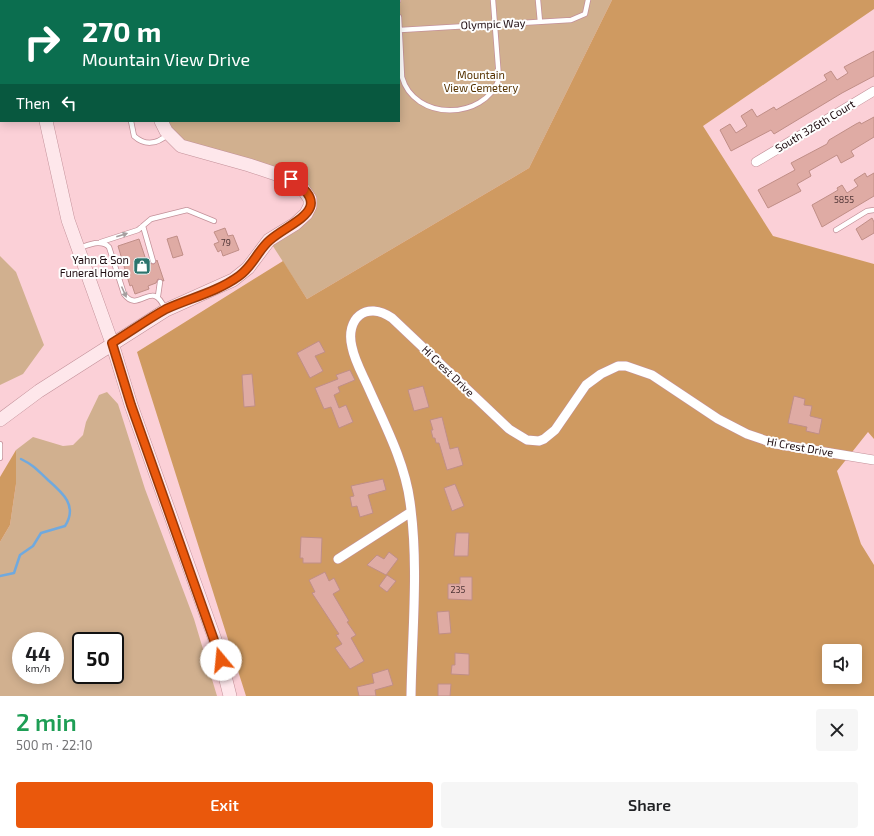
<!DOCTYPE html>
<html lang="en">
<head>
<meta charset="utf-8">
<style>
  :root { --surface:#fff; --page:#f6f6f6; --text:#202124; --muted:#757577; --accent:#ea580c }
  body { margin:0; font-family:"Exo 2",sans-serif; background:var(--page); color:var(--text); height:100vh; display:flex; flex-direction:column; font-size:15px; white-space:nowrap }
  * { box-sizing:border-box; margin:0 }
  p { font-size:13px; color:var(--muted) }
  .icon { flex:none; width:22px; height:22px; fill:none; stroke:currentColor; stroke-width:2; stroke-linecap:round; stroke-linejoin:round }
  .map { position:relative; height:696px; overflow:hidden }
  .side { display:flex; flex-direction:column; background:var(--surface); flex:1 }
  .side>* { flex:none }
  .guide { position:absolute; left:0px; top:0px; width:400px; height:122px; box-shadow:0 2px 10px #0003; background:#0b6e4f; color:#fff; overflow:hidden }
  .tools { position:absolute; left:822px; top:644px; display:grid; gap:8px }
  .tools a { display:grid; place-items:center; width:40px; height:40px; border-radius:4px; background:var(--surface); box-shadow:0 2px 10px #0003; font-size:20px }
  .speed { position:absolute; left:12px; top:632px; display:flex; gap:8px; font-size:20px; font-weight:700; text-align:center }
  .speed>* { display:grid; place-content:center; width:52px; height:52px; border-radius:50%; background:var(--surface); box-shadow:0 2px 10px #0003; line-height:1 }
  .speed small { font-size:10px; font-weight:400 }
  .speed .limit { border:2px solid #111; border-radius:6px; background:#fff; color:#111 }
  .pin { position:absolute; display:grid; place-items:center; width:34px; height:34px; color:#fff; margin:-17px; border-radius:8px; box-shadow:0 2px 6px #0006 }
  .me { position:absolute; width:44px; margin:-22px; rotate:343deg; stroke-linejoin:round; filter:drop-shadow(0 0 3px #0008) }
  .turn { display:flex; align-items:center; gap:14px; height:84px; padding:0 16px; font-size:18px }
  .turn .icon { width:52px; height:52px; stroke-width:2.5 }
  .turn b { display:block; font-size:28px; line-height:34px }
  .then { display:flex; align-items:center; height:38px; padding:0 16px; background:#0003; gap:8px; font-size:15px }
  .round { display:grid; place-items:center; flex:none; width:42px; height:42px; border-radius:4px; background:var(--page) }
  .head { display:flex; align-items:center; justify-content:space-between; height:68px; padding:0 16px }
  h1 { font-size:24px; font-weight:600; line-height:30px; color:#1e9e55 }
  .cta { display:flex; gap:8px; margin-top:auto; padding:8px 16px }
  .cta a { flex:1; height:46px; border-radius:4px; background:var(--accent); color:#fff; font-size:16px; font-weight:600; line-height:46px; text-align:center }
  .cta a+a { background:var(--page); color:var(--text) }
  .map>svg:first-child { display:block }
  .green { fill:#d1b08f; fill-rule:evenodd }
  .forest { fill:#cf9a61; fill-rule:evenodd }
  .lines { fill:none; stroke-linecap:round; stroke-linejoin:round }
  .stream { stroke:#70a9de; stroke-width:2.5 }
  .building { fill:#dfaba4; stroke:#c08e87 }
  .lane-casing { stroke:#c39099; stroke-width:6 }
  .street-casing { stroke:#c39099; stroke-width:10 }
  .secondary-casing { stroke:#c39099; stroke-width:14 }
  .lane { stroke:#fff; stroke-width:4.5 }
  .street { stroke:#fff; stroke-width:9 }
  .secondary { stroke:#fee7eb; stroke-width:13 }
  .oneway { fill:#a59e9f }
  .route-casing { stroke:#983908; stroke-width:10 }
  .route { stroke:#ea580c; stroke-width:7 }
  .labels { text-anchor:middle; stroke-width:4; stroke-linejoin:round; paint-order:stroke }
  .number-label { font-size:9px; fill:#4e3435 }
  .street-label { font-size:11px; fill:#1e0c10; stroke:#fefefe }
  .park-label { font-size:11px; fill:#553201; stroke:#fefefe }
  .poi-label { font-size:11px; fill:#1e0c10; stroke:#fefefe; text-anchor:end }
</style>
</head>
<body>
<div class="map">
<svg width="874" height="696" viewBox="0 0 874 696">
  <rect width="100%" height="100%" fill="#fbd0d7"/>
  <path class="green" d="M152,0H612L529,168L307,299L269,240L306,214L301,186L181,146L161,121H399V1Z
    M0,256L16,272L44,345L23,374L0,385Z
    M107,392L118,404L145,489L194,619L217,696H0V542L10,525L16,484V450L33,437L63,446L73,445L83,435L86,422L99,395ZM21,641H55V675H21ZM81,641H115V675H81Z"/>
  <path class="forest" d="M612,0H874V9L703,126L773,236L874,264V439L868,432L837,471L861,544L874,565V696H246L137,352L283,261L307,299L529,168ZM829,651H855V677H829Z
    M16,450V484L10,525L0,542V477Z"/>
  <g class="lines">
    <path class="stream" d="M0,576L14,573L20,555L33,546L41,533L65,526C78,506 63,493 48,480C37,470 35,466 21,459"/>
  </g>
  <path class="building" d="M874,51V76L842,93L774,134L771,130L731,151L720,130L730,124L736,133L747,126L741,116L752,109L757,117L774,107L776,110L827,80L824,75L831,71L837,80L848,73L844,67Z
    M874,117V137L851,151L854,156L841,163L837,155L809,171L811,176L797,184L801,191L768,208L758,190L795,170L791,163L827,144L829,140L856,124L860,122L861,124Z
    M865,173L867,177L874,173V196L822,227L812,205L833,193L838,190L837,188L842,185L847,193L858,186L854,180Z
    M872,218L874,222V233L862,240L856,229Z
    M225,228L228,236L233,235L239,250L223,256L221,250L218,252L214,244L219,242L214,232Z
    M177,236L183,255L173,258L167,239Z
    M139,239L147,263L154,264L157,260L164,281L158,279L156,283L148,286L149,289L135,294L132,285L130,286L118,246Z
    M319,341L325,352L315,356L323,371L310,378L297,353Z
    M350,370L355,380L338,387L340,392L334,395L339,408L346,405L353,422L339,428L331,407L324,409L315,388L338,379L336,375Z
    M252,374L255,406L244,407L242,375Z
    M423,386L429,407L414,411L408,390Z
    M794,396L805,399L804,405L812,406L810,416L822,419L819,434L806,431L807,427L788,423Z
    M442,417L450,449L458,447L463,465L447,470L439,443H436L435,438H433L431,430H433L430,420Z
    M383,479L386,490L368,495L373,513L360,517L357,506L352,507L350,497L354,496L351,486Z
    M455,484L464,506L452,511L444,488Z
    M456,533H469L468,556H454Z
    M301,537L322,538L321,563H303V558H300Z
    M389,552L398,559L386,575L367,565L377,555L384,559Z
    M325,572L329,581L334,578L340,590L333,594L349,621L347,622L356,635L351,638L364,661L350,669L335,648L342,644L336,635L339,634L312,593L315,592L309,580Z
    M387,575L396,581L387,592L379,586Z
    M460,577H472V600L448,599V584H460Z
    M449,611L451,633L439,634L437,612Z
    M455,653L469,654V675L451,674L452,665H455Z
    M388,669L393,685L375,690L376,696H359L357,687L374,683L372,674Z
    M438,684H451L450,696H438Z"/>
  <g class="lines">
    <defs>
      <path id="lane" d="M225,0V1
        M259,0V1
        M397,0L398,1
        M538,0L540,22
        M399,17L402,77C414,121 484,121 499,79L493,0
        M400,30L571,20L585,14L588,0
        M131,121L134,136C145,146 157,144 167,135
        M143,226L153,261
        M836,230L867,211L874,210
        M101,242L138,230L151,219L187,210L214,221
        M79,248C89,245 101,239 109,247L124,294C139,315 152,277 165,309
        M158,296L160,282
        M0,444V458"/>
      <path id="street" d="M756,162L874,91
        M338,559L411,512
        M411,696C412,632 419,566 410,502C405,463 385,425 369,389C363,375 355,362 352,347C345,319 366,300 392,318L509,429L527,440L539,441L544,439L555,430L586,385L601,374L618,366H626L652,375L718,419L747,434L776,444L874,460"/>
      <path id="secondary" d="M22,0V1
        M152,1V0
        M46,121L68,220L112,343L131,405L218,648L230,696
        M0,420L39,391L166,310L233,280L248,268L269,240L295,224L306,214L310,206V199L301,186L291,179L249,165L181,146L166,131L161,121"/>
    </defs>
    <use href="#lane" class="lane-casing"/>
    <use href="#street" class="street-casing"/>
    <use href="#secondary" class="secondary-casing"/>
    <use href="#lane" class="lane"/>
    <use href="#street" class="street"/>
    <use href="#secondary" class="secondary"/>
  </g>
  <defs><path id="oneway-solid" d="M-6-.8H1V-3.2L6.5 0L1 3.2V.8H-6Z"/></defs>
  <g class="oneway">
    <use href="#oneway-solid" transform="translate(122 235) rotate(-18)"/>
    <use href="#oneway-solid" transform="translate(124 292) rotate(66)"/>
  </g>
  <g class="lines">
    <defs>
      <path id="route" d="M221,660L131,405L112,343C130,332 148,319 166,309C190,298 217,292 239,276C253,266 258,250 270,240C292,221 337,209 291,179"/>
    </defs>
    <use href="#route" class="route-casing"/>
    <use href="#route" class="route"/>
  </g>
  <defs>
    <symbol id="shop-square" viewBox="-11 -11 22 22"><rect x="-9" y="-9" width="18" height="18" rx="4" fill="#2b746d" stroke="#fefefe"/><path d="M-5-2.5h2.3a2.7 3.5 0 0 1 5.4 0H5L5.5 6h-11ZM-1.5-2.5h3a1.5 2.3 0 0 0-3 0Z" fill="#fff"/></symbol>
  </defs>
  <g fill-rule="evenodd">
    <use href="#shop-square" x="132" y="256" width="20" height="20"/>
  </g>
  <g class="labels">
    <g class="number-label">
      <text x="844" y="203">5855</text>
      <text x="226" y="246">79</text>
      <text x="458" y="593">235</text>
    </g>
    <g class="street-label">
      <text transform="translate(493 24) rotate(-2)" y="4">Olympic Way</text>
      <text transform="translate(815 126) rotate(-31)" y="4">South 326th Court</text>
      <text transform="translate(448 371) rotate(44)" y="4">Hi Crest Drive</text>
      <text transform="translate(800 447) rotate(10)" y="4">Hi Crest Drive</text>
    </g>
    <g class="park-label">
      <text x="481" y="79">Mountain<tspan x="481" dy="13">View Cemetery</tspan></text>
    </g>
    <g class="poi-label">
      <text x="129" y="264">Yahn &amp; Son<tspan x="129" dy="13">Funeral Home</tspan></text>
    </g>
  </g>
</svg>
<div class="tools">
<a><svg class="icon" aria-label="sound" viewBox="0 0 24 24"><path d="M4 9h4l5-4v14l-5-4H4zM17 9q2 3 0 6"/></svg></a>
</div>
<div class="speed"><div>44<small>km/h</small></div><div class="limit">50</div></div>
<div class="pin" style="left:291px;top:179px;background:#d93025"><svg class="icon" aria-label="arrive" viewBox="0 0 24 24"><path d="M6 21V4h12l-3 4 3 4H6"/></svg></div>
<svg class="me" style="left:221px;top:660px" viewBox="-20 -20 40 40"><circle r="19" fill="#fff"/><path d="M0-13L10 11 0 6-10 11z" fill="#ea580c"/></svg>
<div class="guide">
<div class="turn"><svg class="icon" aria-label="right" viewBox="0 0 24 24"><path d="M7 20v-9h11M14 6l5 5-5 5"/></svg><div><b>270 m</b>Mountain View Drive</div></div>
<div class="then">Then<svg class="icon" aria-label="left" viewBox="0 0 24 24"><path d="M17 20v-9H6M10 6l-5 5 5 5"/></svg></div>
</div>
</div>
<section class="side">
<div class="head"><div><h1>2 min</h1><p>500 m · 22:10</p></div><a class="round"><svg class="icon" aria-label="close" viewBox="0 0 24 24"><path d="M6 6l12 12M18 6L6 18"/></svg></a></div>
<div class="cta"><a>Exit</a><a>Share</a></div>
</section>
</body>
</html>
